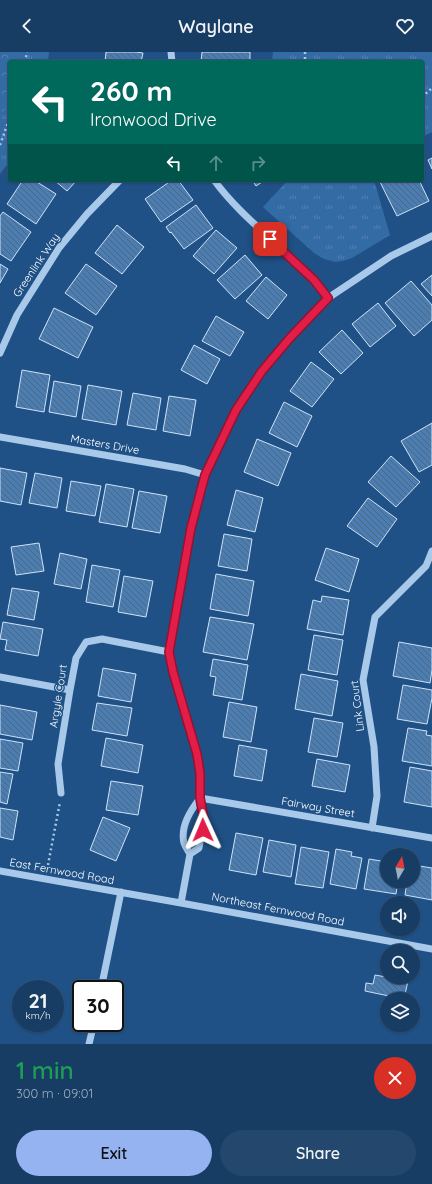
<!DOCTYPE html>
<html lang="en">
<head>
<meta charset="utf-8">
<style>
  :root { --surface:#173d64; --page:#24486d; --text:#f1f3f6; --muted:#9eaebf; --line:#365678; --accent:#95b2f1 }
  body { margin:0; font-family:Quicksand,sans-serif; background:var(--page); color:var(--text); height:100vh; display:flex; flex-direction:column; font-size:15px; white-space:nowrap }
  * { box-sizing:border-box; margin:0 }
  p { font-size:13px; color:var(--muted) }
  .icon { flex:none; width:22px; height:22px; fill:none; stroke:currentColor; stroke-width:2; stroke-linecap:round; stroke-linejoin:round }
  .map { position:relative; height:992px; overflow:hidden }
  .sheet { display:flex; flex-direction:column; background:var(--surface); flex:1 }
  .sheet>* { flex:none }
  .guide { position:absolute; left:8px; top:8px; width:416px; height:122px; border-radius:4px; box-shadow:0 1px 3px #0004,0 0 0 1px var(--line); background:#00695c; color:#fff; overflow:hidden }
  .needle { width:26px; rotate:10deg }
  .fabs { position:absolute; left:380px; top:796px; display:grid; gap:8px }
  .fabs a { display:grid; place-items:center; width:40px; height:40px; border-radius:50%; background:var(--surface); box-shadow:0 1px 3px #0004,0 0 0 1px var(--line); font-size:20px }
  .speed { position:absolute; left:12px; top:928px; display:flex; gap:8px; font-size:20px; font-weight:700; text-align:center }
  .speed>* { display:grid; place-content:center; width:52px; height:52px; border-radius:50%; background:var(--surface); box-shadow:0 1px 3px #0004,0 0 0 1px var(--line); line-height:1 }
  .speed small { font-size:10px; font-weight:400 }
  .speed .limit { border:2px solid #111; border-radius:6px; background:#fff; color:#111 }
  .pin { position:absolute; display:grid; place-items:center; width:34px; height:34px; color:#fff; margin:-17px; border-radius:8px; box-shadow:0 2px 6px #0006 }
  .me { position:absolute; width:44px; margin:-22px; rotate:359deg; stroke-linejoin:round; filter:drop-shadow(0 0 3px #0008) }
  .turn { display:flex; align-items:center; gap:14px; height:84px; padding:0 16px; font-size:18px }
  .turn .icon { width:52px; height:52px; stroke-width:2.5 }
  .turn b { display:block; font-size:28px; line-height:34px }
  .lanes { display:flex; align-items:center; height:38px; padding:0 16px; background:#0003; justify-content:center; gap:20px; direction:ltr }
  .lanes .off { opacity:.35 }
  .round { display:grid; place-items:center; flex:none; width:42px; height:42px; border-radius:21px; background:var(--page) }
  .overview { display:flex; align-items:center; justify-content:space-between; height:68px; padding:0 16px }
  h1 { font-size:24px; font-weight:600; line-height:30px; color:#1e9e55 }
  .primary-button { display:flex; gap:8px; margin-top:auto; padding:8px 16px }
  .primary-button a { flex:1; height:46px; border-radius:24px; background:var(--accent); color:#111; font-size:16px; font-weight:600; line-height:46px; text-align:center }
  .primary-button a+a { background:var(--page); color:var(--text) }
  header { display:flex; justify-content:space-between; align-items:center; height:52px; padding:0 16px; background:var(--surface); font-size:18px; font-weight:600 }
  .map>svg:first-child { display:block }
  .grass { fill:url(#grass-tufts) }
  .forest { fill:url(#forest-crowns) }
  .building { fill:url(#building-back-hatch); stroke:#cde2f8 }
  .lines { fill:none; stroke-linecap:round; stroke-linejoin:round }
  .path { stroke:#a8c9ea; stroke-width:2.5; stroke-dasharray:2 3; stroke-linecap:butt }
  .minor { stroke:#a8c9ea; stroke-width:7 }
  .route-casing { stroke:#92132f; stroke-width:10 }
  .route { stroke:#e11d48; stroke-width:7 }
  .labels { text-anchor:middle; stroke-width:3; stroke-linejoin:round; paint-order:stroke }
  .street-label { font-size:11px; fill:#fff; stroke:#1f5186 }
</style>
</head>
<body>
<header><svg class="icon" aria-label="back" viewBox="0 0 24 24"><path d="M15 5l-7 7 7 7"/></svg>Waylane<svg class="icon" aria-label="heart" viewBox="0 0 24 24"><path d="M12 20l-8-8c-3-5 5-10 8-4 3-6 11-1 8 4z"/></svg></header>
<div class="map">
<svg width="432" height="992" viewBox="0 0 432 992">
  <defs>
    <pattern id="grass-tufts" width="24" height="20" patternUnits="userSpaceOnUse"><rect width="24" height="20" fill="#336ba4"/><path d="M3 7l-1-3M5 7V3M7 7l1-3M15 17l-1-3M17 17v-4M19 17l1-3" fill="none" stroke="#5281b2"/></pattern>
    <pattern id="forest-crowns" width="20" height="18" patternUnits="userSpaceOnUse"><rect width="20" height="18" fill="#336ba4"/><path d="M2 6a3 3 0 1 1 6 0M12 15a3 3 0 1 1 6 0" fill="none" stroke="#5281b2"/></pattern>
    <pattern id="building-back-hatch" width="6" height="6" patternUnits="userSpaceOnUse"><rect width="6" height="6" fill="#4c7db1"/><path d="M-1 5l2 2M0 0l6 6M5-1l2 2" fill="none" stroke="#4c6784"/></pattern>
  </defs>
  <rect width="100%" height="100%" fill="#1f5186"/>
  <path class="grass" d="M0,0H49L48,10H10V109L0,122Z
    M273,0H432V80L422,85V10H272Z
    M288,128H374L390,183L352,206L343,209L335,210L324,207L314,201L263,155Z"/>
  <path class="forest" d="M0,0H18L16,10H10C10,31 9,51 0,70Z"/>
  <path class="building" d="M106,0H136L143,1L141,10H105Z
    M202,0H250V10H201Z
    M432,106V117L428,108Z
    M23,128H34L56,142L36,172L7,152Z
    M54,128H77L67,139Z
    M172,128H178L193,148L161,170L145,147Z
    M252,128H265L256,134Z
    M384,128H419L429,149L397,164L380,130Z
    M196,153L213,176L184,197L171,180L170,181L166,175Z
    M3,160L31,180L11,209L0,202V164Z
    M117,173L144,195L122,222L95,201Z
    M216,178L237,196L214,222L193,204Z
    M245,203L262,223L235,247L217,228Z
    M0,212L8,217L0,231Z
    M86,212L117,234L96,263L65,241Z
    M432,223V244L421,232Z
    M266,225L287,243L268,267L246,249Z
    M411,229L432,253V268L414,284L385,251Z
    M378,251L396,274L370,295L352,272Z
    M54,256L93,275L78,306L39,287Z
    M216,264L244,280L230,304L202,289Z
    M342,278L363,301L341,322L319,300Z
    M194,293L220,307L207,332L181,318Z
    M311,310L334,327L312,355L290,339Z
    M22,318L50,323L44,360L16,355Z
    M54,329L81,334L76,365L49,360Z
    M88,333L122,339L116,373L82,367Z
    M133,341L161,346L156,378L127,373Z
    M169,344L196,348L190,384L163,379Z
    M284,350L312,364L297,395L269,381Z
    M432,371V413L419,420L401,389Z
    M257,387L291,401L278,434L244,420Z
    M391,404L420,430L396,455L368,430Z
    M0,416L27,421L21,453L0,449Z
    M35,421L62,426L57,456L29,451Z
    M71,429L101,434L95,464L66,459Z
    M106,432L134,437L127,475L99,470Z
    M236,438L263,446L255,480L227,473Z
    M139,439L167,444L160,481L132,476Z
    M368,446L397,467L377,495L347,474Z
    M224,482L252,487L247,519L218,514Z
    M39,491L44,519L16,523L11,495Z
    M326,496L359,507L349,540L315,528Z
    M60,501L87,507L81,537L54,532Z
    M92,513L120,518L113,555L86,550Z
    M216,522L254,529L248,564L210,557Z
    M124,524L153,529L146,565L118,560Z
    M12,536L39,540L34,568L7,563Z
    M322,544L349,548L343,583L307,577L313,548L321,550Z
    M210,565L254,572L247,608L203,600Z
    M3,570L43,577L38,604L5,598L7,588L0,587Z
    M314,583L343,588L337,623L308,618Z
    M399,590L432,596V618L430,631L393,624Z
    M213,607L248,613L242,648L213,643L216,625L210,624Z
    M103,616L136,622L131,650L98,644Z
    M301,622L338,629L332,664L295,657Z
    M403,633L432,638V646L427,672L397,667Z
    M229,650L257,655L251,690L223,685Z
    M97,651L132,656L127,684L92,678Z
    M0,653L37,660L32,688L0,682Z
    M314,666L343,671L337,705L308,700Z
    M408,676L427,679L426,683L432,684V714L402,709Z
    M106,686L143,693L138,721L101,714Z
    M0,687L23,691L18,719L0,716Z
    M239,693L267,698L262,729L234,724Z
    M317,707L350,713L345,740L312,734Z
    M410,715L432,719V755L404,750Z
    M0,720L13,722L7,752L0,750Z
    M111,729L143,734L138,763L106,758Z
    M0,756L18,759L13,788L0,785Z
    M103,765L130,776L116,809L90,798Z
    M236,781L263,786L256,823L229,818Z
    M269,788L296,793L291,825L263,820Z
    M301,795L329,800L323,836L295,832Z
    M336,797L352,800L351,804L362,806L356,837L330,832Z
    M369,807L387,810V829H398L396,842L364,837Z
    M413,813L432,816V848L405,843L407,829H413Z
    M375,923L408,929L404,947H388L389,944L365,939L366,931L373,932Z"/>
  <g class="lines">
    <path class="path" d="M305,0V10
      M25,10L27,0
      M422,45L432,36
      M0,93L10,65
      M47,818L60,750"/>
    <path class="minor" d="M171,0L172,10
      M214,128C246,172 295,202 328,246
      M432,184L391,204L328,246L289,287L262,319L236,358L205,423L191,476L169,600L173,620L197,702L200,721V746L432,786
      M0,301L17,263L59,196L87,162L120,128
      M0,385L185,417L205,423
      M0,625L70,638
      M61,741L58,712L70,638L76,606L86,590L102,587L169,600
      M372,776L377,744L374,695L363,628L375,565L426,514L432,499
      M0,819L181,851L432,897
      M181,851L190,802C188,798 185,795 184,791C180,774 191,758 200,746L204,768L199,796L190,802
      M101,937L121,840
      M89,992L94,971"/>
  </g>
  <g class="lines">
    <defs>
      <path id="route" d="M203,778L204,768L200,746V721L197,702L173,620L169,600L191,476L205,423L236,358L262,319L289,287L328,246L314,228L270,187"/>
    </defs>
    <use href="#route" class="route-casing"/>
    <use href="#route" class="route"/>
  </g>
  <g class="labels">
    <g class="street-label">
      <text transform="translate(36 213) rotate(-56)" y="4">Greenlink Way</text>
      <text transform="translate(105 392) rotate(10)" y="4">Masters Drive</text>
      <text transform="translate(58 644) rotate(-81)" y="4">Argyle Court</text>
      <text transform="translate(357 654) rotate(-97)" y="4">Link Court</text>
      <text transform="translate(318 755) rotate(10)" y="4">Fairway Street</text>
      <text transform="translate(62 819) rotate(10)" y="4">East Fernwood Road</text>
      <text transform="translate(278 857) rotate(11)" y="4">Northeast Fernwood Road</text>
    </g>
  </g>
</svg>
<div class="fabs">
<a><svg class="needle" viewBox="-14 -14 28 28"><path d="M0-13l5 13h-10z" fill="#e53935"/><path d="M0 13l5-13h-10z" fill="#9eaebf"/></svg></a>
<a><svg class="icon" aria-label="sound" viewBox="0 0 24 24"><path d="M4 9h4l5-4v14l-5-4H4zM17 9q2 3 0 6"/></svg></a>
<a><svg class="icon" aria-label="search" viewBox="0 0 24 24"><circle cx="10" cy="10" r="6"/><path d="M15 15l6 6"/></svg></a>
<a><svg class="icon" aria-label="layers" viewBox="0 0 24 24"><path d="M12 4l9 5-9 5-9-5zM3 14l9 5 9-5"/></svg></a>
</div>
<div class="speed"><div>21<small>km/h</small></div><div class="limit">30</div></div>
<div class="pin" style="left:270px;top:187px;background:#d93025"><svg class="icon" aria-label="arrive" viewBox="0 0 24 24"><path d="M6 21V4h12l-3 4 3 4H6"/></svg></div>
<svg class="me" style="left:203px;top:778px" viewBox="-20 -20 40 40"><path d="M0-17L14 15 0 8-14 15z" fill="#e11d48" stroke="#fff" stroke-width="4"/></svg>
<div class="guide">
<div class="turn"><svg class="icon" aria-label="left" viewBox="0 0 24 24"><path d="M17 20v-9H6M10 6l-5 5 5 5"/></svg><div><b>260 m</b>Ironwood Drive</div></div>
<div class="lanes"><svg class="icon" aria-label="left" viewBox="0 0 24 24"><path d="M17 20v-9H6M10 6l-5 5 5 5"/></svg><svg class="icon off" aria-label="ahead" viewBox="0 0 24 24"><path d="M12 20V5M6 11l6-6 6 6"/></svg><svg class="icon off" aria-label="right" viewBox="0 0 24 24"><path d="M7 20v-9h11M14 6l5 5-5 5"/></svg></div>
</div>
</div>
<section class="sheet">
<div class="overview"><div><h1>1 min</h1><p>300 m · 09:01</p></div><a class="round" style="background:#d93025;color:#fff"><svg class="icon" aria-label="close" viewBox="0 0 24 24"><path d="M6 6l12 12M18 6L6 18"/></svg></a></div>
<div class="primary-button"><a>Exit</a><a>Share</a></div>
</section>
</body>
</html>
